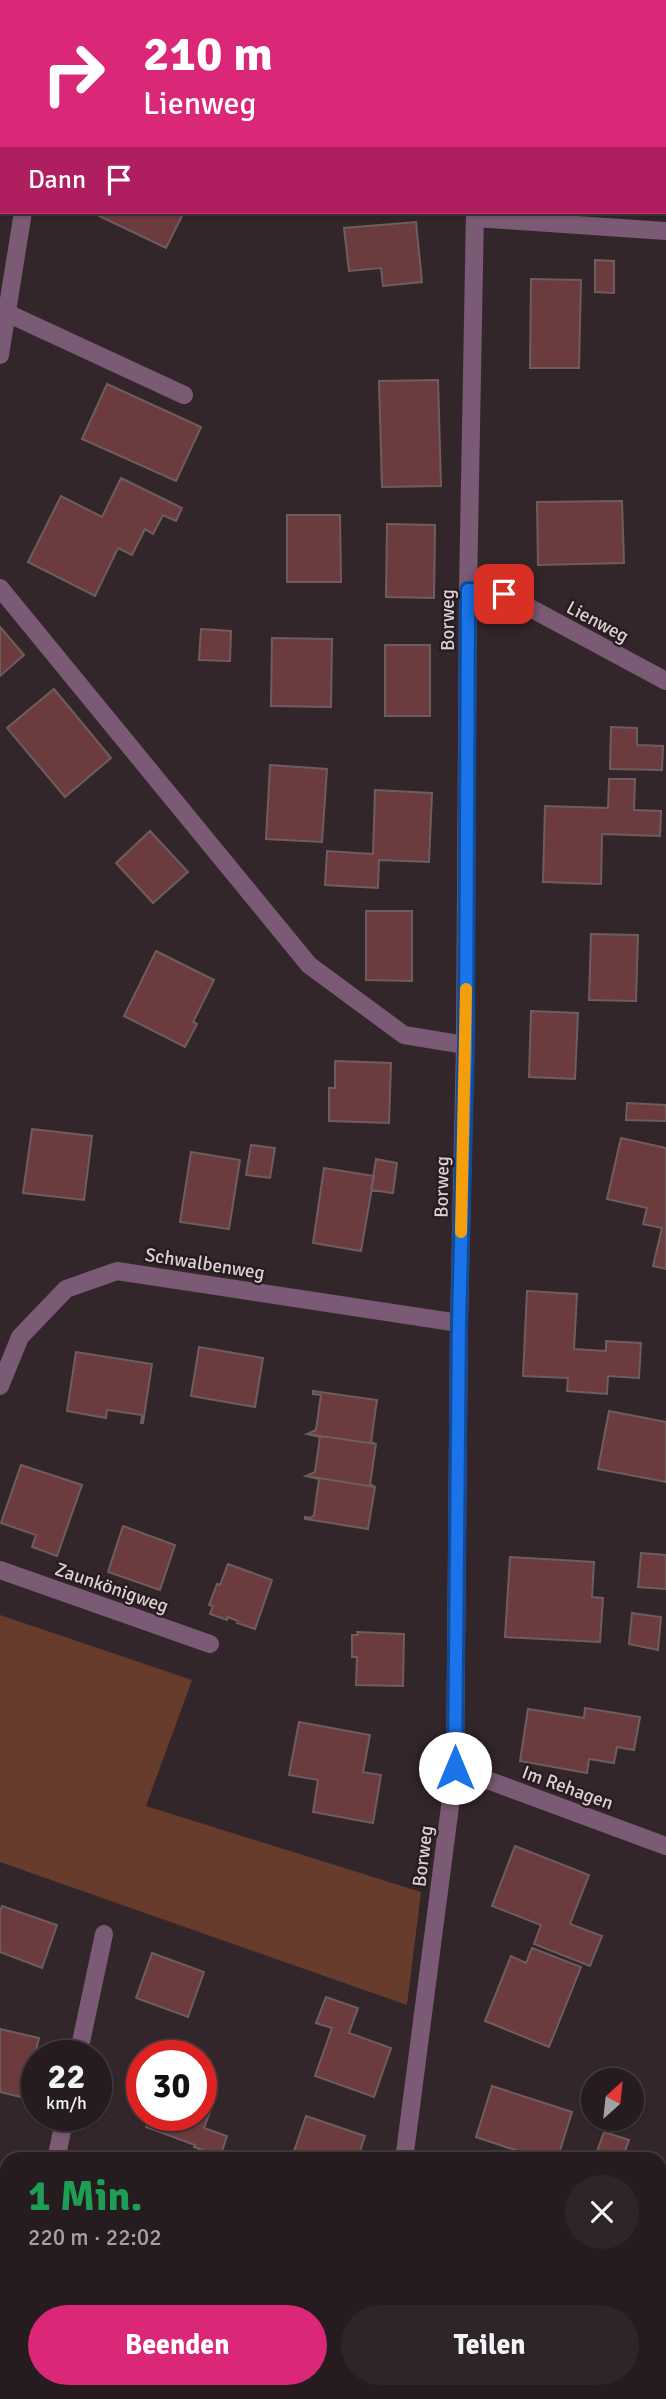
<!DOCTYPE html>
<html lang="de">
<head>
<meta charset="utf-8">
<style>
  :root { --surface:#261c20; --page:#2e2529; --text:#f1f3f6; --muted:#a4a1a5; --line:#423a3e; --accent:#db2777 }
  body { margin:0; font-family:Signika,sans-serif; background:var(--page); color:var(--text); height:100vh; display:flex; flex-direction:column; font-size:26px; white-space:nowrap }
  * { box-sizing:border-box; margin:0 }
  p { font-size:23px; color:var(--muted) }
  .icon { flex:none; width:38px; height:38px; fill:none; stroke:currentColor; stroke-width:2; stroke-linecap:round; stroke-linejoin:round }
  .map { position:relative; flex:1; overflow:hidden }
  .details { position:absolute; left:0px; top:2152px; width:667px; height:247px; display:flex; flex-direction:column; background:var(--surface); border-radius:21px 21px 0 0; box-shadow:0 2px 5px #0004,0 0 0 2px var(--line) }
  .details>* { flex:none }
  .hud { position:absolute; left:0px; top:0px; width:667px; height:214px; box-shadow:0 2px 5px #0004,0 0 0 2px var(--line); background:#db2777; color:#fff; overflow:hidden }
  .needle { width:46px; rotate:27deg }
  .tools { position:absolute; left:581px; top:2068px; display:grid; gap:14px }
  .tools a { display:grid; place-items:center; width:63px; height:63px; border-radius:50%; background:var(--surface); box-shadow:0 2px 5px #0004,0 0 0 2px var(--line); font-size:35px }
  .speed { position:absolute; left:21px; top:2040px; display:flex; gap:14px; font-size:35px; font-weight:700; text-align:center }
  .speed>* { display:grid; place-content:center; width:91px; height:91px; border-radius:50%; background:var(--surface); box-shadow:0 2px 5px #0004,0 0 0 2px var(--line); line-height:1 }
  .speed small { font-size:18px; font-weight:400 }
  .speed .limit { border:10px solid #d22; background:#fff; color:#111 }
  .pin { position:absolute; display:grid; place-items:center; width:60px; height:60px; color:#fff; margin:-30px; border-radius:14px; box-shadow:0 4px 10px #0006 }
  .me { position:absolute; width:77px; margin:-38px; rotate:0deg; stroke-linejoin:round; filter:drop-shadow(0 0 5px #0008) }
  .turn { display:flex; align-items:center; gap:24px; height:147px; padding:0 28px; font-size:32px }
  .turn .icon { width:91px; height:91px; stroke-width:2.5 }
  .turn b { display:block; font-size:49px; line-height:60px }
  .then { display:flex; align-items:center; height:66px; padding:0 28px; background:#0003; gap:14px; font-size:26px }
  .round { display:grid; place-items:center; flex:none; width:74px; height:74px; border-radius:37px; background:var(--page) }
  .headline { display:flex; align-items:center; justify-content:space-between; height:119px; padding:0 28px }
  h1 { font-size:42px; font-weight:700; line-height:52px; color:#1e9e55 }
  .cta { display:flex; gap:14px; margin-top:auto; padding:14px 28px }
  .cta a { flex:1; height:80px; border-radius:42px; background:var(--accent); color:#fff; font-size:28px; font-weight:700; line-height:80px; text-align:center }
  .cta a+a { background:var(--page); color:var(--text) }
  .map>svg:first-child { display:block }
  .green { fill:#673c2d }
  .building { fill:#6c3b3e; stroke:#6e5d5e; stroke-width:2 }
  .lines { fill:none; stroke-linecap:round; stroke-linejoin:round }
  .service { stroke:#7a5a75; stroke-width:18 }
  .minor { stroke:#7a5a75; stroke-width:18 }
  .route-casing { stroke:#114b97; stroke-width:18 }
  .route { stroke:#1a73e8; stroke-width:12 }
  .slow { stroke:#f59e0b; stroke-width:12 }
  .labels { text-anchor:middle; stroke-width:5; stroke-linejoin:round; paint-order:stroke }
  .street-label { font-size:19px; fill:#dad1d4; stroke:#291c21 }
</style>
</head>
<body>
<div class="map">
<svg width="666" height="2399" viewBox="0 0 666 2399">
  <rect width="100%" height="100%" fill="#33262b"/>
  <path class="green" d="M0,1615L192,1680L146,1806L421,1892L407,2005L0,1862Z"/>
  <path class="building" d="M307,0H384V2Z
    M550,0H621L550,2Z
    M91,212H184L166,248Z
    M416,222L422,282L383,286L381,268L349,271L344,228Z
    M595,260L614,261V293L595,292Z
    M531,279L581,280L579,368H530Z
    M438,380L441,486L382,487L379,381Z
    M107,384L201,427L176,481L82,439Z
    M121,478L182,508L176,521L163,515L153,534L145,529L132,555L118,548L95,596L28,562L61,496L102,517Z
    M622,501L624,563L538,565L537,502Z
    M287,515H340L341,582H287Z
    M387,524L435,525L434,598L386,597Z
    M0,627L24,655L0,676Z
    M201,629L231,631L230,661L199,660Z
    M272,638L332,639L331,707L271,706Z
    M385,645H430V716H385Z
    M54,689L111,758L65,797L7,728Z
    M611,727L637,728V745L663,746L662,770L610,769Z
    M270,765L327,769L322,842L266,839Z
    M609,779H635L634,810L661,811L660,836L602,834L601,884L543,882L545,806L608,808Z
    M375,790L432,793L429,862L379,860L378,888L325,885L327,851L373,854Z
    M150,831L188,872L153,903L116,863Z
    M366,911H412V981L366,980Z
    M591,934L638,935L636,1001L589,1000Z
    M156,951L214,980L193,1022L197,1024L185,1047L124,1016Z
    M531,1011L578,1013L575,1079L529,1077Z
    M335,1061L391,1063L389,1123L329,1121V1088H335Z
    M627,1103L666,1105V1121L626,1120Z
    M32,1129L92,1136L84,1200L23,1193Z
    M621,1138L666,1148V1269L653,1266L662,1228L643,1224L647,1208L607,1199Z
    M251,1145L275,1148L270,1178L246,1175Z
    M191,1152L240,1160L229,1229L180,1222Z
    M376,1159L397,1163L393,1193L371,1190Z
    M324,1168L374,1176L361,1251L313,1243Z
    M527,1291L577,1294L574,1349L606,1351V1341L641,1343L639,1378L608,1376L607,1394L567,1391L568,1378L523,1376Z
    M199,1347L263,1358L255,1407L191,1396Z
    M76,1352L152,1364L143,1423H141L142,1415L107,1410L106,1418L67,1411Z
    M313,1391L377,1400L371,1442L376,1444L307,1434L316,1430L321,1395L313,1394Z
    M609,1411L666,1422V1482L598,1469Z
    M307,1434L376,1444L370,1484L375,1487L306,1476L315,1472L320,1437Z
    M21,1465L82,1485L57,1556L32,1547L36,1535L1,1523Z
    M306,1476L375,1487L368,1529L305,1519V1517L311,1518L314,1515L319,1479Z
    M123,1526L175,1545L160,1590L108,1572Z
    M641,1553L666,1555V1589L638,1587Z
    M510,1557L594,1562L592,1597L603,1598L600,1642L505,1637Z
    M228,1564L272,1580L255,1629L237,1623L238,1621L228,1617L227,1620L210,1614L213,1606L209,1605L217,1584L220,1585Z
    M632,1613L661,1617L658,1650L629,1644Z
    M357,1632L404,1634L403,1686L356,1685L357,1657H352V1635H358Z
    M585,1708L640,1717L634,1750L617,1747L614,1763L589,1759L587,1773L520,1761L528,1709L584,1718Z
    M299,1722L370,1735L363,1772L381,1775L373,1823L313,1812L318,1780L289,1775Z
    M515,1846L589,1875L570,1924L602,1936L590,1966L534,1944L541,1925L492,1906Z
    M2,1906L57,1925L42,1968L0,1952V1912Z
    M532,1948L581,1967L549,2047L485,2021L511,1956L526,1963Z
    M152,1953L204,1972L188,2017L136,1998Z
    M326,1997L358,2008L349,2033L391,2048L374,2097L315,2076L332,2028L316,2023Z
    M0,2029L39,2038L25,2098L0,2092Z
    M492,2086L572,2112L557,2160H545L476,2137Z
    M201,2091L216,2096L204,2128L227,2136L220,2157L194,2147L195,2145L146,2127L150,2116H201Z
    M306,2116L365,2136L357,2160H291Z
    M604,2132L629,2140L622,2160H603L595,2157Z
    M661,2173L666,2174V2259L660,2257Z
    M256,2392H341L340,2399H255Z"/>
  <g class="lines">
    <path class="service" d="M7,313L184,395
      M0,588L309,965L404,1035L465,1045"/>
    <path class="minor" d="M462,0V2
      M159,2L161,0
      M475,218L666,231
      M0,355L23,212
      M468,590L504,594L666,681
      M0,1386L20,1337L66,1289L117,1271L459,1323
      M0,1570L210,1644
      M455,1768L666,1846
      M78,2056L104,1934
      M56,2160L65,2116
      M404,2160L455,1768L459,1323L465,1045L468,590L475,212
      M660,2296L666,2298
      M6,2399L7,2392
      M368,2399L369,2392"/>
  </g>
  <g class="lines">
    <defs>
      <path id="route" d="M455,1768L459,1323L466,1045L468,590L504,594"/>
    </defs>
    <use href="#route" class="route-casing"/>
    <use href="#route" class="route"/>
    <path class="slow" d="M461,1232L466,989"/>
  </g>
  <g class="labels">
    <g class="street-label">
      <text transform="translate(447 620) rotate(-90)" y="7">Borweg</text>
      <text transform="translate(598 621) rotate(28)" y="7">Lienweg</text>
      <text transform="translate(441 1187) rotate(-89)" y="7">Borweg</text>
      <text transform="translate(205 1263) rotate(9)" y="7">Schwalbenweg</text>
      <text transform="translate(112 1587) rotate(19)" y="7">Zaunkönigweg</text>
      <text transform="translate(568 1787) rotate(20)" y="7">Im Rehagen</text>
      <text transform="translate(422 1856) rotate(-83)" y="7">Borweg</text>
    </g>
  </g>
</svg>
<div class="tools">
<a><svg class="needle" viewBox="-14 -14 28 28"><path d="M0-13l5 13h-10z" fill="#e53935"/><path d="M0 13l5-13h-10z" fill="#a4a1a5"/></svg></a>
</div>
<div class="speed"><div>22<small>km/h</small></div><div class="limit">30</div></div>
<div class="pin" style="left:504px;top:594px;background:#d93025"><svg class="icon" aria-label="arrive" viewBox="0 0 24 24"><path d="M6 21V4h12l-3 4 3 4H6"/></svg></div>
<svg class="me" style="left:455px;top:1768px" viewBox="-20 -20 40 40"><circle r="19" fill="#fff"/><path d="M0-13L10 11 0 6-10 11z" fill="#1a73e8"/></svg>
<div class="hud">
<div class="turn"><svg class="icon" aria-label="right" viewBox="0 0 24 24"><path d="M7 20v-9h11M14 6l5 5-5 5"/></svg><div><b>210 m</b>Lienweg</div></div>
<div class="then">Dann<svg class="icon" aria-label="arrive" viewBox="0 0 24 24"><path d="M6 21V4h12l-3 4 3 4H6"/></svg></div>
</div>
<section class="details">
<div class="headline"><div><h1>1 Min.</h1><p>220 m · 22:02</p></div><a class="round"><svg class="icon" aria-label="close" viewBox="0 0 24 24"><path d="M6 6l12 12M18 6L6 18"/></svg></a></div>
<div class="cta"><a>Beenden</a><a>Teilen</a></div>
</section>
</div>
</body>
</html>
